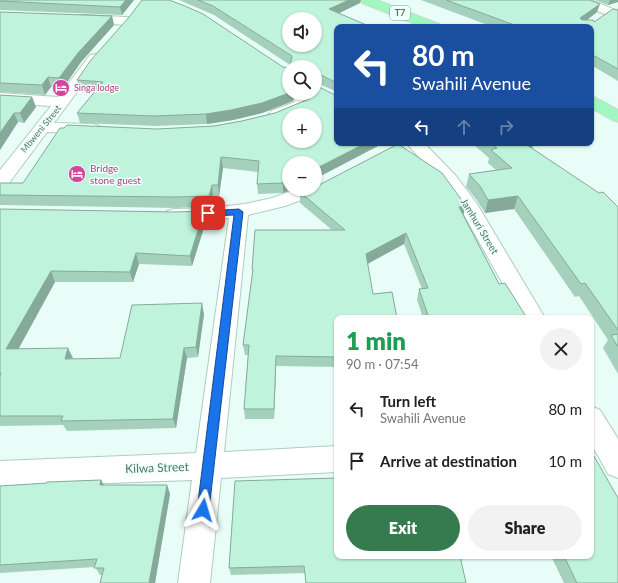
<!DOCTYPE html>
<html lang="en">
<head>
<meta charset="utf-8">
<style>
  :root { --surface:#fff; --page:#f2f2f2; --text:#222; --muted:#767676; --accent:#357b4e }
  body { margin:0; font-family:Lato,sans-serif; background:var(--page); color:var(--text); height:100vh; display:flex; flex-direction:column; font-size:15px; white-space:nowrap }
  * { box-sizing:border-box; margin:0 }
  p { font-size:13px; color:var(--muted) }
  .icon { flex:none; width:22px; height:22px; fill:none; stroke:currentColor; stroke-width:2; stroke-linecap:round; stroke-linejoin:round }
  .map { position:relative; flex:1; overflow:hidden }
  .side { position:absolute; left:334px; top:315px; width:260px; height:244px; display:flex; flex-direction:column; background:var(--surface); border-radius:8px; box-shadow:0 1px 3px #0004 }
  .side>* { flex:none }
  .top-card { position:absolute; left:334px; top:24px; width:260px; height:122px; border-radius:8px; box-shadow:0 1px 3px #0004; background:#1a4fa0; color:#fff; overflow:hidden }
  .controls { position:absolute; left:282px; top:12px; display:grid; gap:8px }
  .controls a { display:grid; place-items:center; width:40px; height:40px; border-radius:50%; background:var(--surface); box-shadow:0 1px 3px #0004; font-size:20px }
  .pin { position:absolute; display:grid; place-items:center; width:34px; height:34px; color:#fff; margin:-17px; border-radius:8px; box-shadow:0 2px 6px #0006 }
  .me { position:absolute; width:44px; margin:-22px; rotate:7deg; stroke-linejoin:round; filter:drop-shadow(0 0 3px #0008) }
  .turn { display:flex; align-items:center; gap:14px; height:84px; padding:0 12px; font-size:18px }
  .turn .icon { width:52px; height:52px; stroke-width:2.5 }
  .turn b { display:block; font-size:28px; line-height:34px }
  .lanes { display:flex; align-items:center; height:38px; padding:0 12px; background:#0003; justify-content:center; gap:20px; direction:ltr }
  .lanes .off { opacity:.35 }
  .round { display:grid; place-items:center; flex:none; width:42px; height:42px; border-radius:21px; background:var(--page) }
  .summary { display:flex; align-items:center; justify-content:space-between; height:68px; padding:0 12px }
  h1 { font-size:24px; font-weight:800; line-height:30px; color:#1e9e55 }
  .button { display:flex; gap:8px; margin-top:auto; padding:8px 12px }
  .button a { flex:1; height:46px; border-radius:24px; background:var(--accent); color:#fff; font-size:16px; font-weight:800; line-height:46px; text-align:center }
  .button a+a { background:var(--page); color:var(--text) }
  ul { padding:0; list-style:none }
  li { display:flex; align-items:center; gap:12px; height:52px; padding:0 12px }
  li div { flex:1 }
  li b { display:block; font-size:15px }
  li em { font-style:normal }
  .map>svg:first-child { display:block }
  .lines { fill:none; stroke-linecap:round; stroke-linejoin:round }
  .minor-casing { stroke:#accebf; stroke-width:2 }
  .highway-casing { stroke:#cdd9d3; stroke-width:2 }
  .minor { fill:#fff; fill-rule:evenodd }
  .highway { fill:#a0f8c1; fill-rule:evenodd }
  .wall { fill:#a5d1bc }
  .shaded-wall { fill:#86aa99 }
  .building { fill:#c0f3db; stroke:#86aa99; fill-rule:evenodd }
  .route { fill:#1a73e8; stroke:#114b97 }
  .labels { text-anchor:middle; stroke-width:3; stroke-linejoin:round; paint-order:stroke }
  .shield { fill:#f0fffb; stroke:#7da18f; stroke-width:1 }
  .shield-label { font-size:9px; font-weight:bold; fill:#4c7961 }
  .far-hotel-label { font-size:9px; fill:#b23c85; stroke:#f0fffb; text-anchor:start }
  .far-street-label { font-size:9px; fill:#4c7961; stroke:#f0fffb }
  .hotel-label { font-size:10px; fill:#b23c85; stroke:#f0fffb; text-anchor:start }
  .street-label { font-size:10px; fill:#4c7961; stroke:#f0fffb }
  .near-street-label { font-size:12px; fill:#4c7961; stroke:#f0fffb }
</style>
</head>
<body>
<div class="map">
<svg width="618" height="583" viewBox="0 0 618 583">
  <rect width="100%" height="100%" fill="#e9fdf8"/>
  <g class="lines">
    <defs>
      <path id="minor" d="M574,0H591L618,11V19L576,3Z
        M82,15L127,17L131,18L133,21L131,24L127,25L78,22L76,19L78,16Z
        M95,54L100,55L102,58L54,123L93,124L99,126L101,129L99,132L93,134L47,132L6,187L0,189V170L51,106L0,103V93L58,97L90,55Z
        M292,93H308L311,104L308,107C297,112 283,120 271,117L269,114L271,111L295,102Z
        M406,143H424L456,176L477,204L545,318H522L459,206L436,176Z
        M315,184L320,185L322,189L320,193L285,206L248,215L224,452L337,446V472L221,478L210,583H178L192,480L0,487V461L196,453L229,218L174,221L167,219L164,215L167,211L174,209L210,208L245,204L272,198L297,189H315Z
        M591,406L600,410L618,439V478L608,474L591,443Z"/>
      <path id="highway" d="M360,0H377L439,24L440,27H423L362,3Z
        M591,96L596,98L618,110V122L612,120L591,108Z"/>
    </defs>
    <use href="#minor" class="minor-casing"/>
    <use href="#highway" class="highway-casing"/>
    <use href="#minor" class="minor"/>
    <use href="#highway" class="highway"/>
  </g>
  <path class="wall" d="M0,0H134L122,15L0,10Z
    M179,0H361L360,3L339,13L337,27V92L315,82V67L290,65L214,15Z
    M421,0H590L597,12L587,20L594,22L618,10V81L591,65V27H493Z
    M595,0H618V2L608,5Z
    M0,12L112,16L114,25L81,62L63,88L51,87L45,95L0,92Z
    M130,16L293,101L262,113L233,120L207,124L156,126L80,123L77,113L96,91L80,89L77,80Z
    M309,93H315L382,144L315,163H289V189H293L283,193L258,194L257,184L258,172L223,168L219,196H213L210,206L177,208L0,205V183H23L157,129L214,126L242,121L275,113L309,99L310,97Z
    M0,95L32,97L36,107L24,123L18,122L0,150Z
    M473,143H534L532,148L618,207V374L603,348L608,340L579,296L575,297L514,209L485,213L476,199L466,187L469,174L496,170L488,163L489,158L473,144Z
    M300,192L464,215L499,284L527,318H423L417,300L419,289H422L404,244L368,264L337,318V367L276,366L274,419H245L244,409L248,355H245L243,345L252,276V269L332,230L300,203Z
    M0,209L175,212L204,211L206,221L192,266L139,264L133,282H55L18,349L73,359L120,358L204,314L198,357L187,358L176,428L67,431L63,425L0,426Z
    M101,480L104,485H167L170,494L155,583H100L102,575H100L95,567L0,573V486Z
    M235,481L466,583H306L305,573L231,575L229,568Z
    M551,556H591L618,583H564Z"/>
  <path class="shaded-wall" d="M126,0H134L122,15L120,7Z
    M349,0H361L360,3L329,18V9Z
    M610,0H618V2L608,5Z
    M600,4L597,12L578,27L580,18Z
    M112,16L114,25L81,62L63,88L59,78L78,53Z
    M48,77L51,87L45,95L42,85Z
    M289,93H293V101L262,113L233,120L207,124L206,114Z
    M32,97L36,107L24,123L20,113Z
    M14,113L18,122L0,150V133Z
    M366,143H382V144L315,179V169Z
    M523,143H534L532,148L519,155Z
    M221,157L223,168L219,196L218,185Z
    M289,180V189H293L283,193V183Z
    M212,185L213,196L210,206L209,196Z
    M518,196L514,209L485,213L488,200Z
    M466,206L463,216L459,207Z
    M204,211L206,221L192,266L190,256Z
    M406,233L404,244L365,265L366,254Z
    M136,253L139,264L133,282L130,272Z
    M51,271L55,282L13,359L6,349Z
    M202,303L204,314L198,357L196,347Z
    M68,348L73,358L65,359Z
    M184,348L187,358L176,428L173,419Z
    M276,356V366L274,419V409Z
    M101,480L106,489L100,485Z
    M167,485L170,494L155,583H149Z"/>
  <path class="building" d="M0,0H126L120,7L0,1Z
    M142,0H169L185,6L203,14L283,67L289,68V93L262,103L231,110L206,114L154,116L77,113L103,82L77,80L91,60L130,16Z
    M198,0H349L329,9L371,27H337V83L315,72V67H290L292,56L213,6ZM289,19H315V45H289Z
    M446,0H590L600,4L580,18L582,20H593L594,22L613,9L618,10V69L591,54V27H543L540,25L536,27H520Z
    M0,12L112,16L78,53L59,78L48,77L42,85L0,83Z
    M315,85L337,96V143H366L315,169V163H289V180L283,183L257,184L259,161L221,157L218,185H212L209,196L175,197L0,195V183H23L60,128H64L67,125L157,129L214,126L242,121L275,113L309,99L312,94V93H315ZM289,115H315V141H289Z
    M0,95L32,97L20,113H14L0,133Z
    M490,143H524L599,193L603,192L618,207V330L585,283L581,284L518,196L488,200L480,186L469,174L512,168L491,150L497,148Z
    M398,144L442,173L466,206L459,207L499,284L505,283L527,318H429L419,289L428,288L406,233L366,254L373,294L392,292L397,318H337V357L276,356L274,409H244L249,345H243L253,269H252L255,230H345L300,192L308,189H315V186L321,184Z
    M0,209L175,212L204,211L190,256L136,253L130,272L51,271L6,349L68,348L65,359L120,358L132,305L202,303L196,347L184,348L173,419L61,421L63,416H0V376L1,373H0Z
    M618,334V347L611,335Z
    M591,451L618,498V583H577L564,556H591Z
    M337,478V556H460L466,583H306L304,566L229,568L235,481Z
    M101,480L100,485H167L149,583H100L104,568H94L97,559L0,565V486L47,483V482Z"/>
  <path class="route" d="M239,209L243,212L209,510L207,514L203,516L198,514L197,510L234,215L208,216L204,213L208,211Z"/>
  <defs>
    <symbol id="hotel-disc" viewBox="-11 -11 22 22"><circle r="9.5" fill="#d1479c" stroke="#f0fffb"/><path d="M-6-4.5h1.5V1H6V5H4.5V3h-9V5H-6ZM-4 0a1.8 1.8 0 1 1 3.6 0ZM.5 0V-2.5h3Q6-2.5 6 0Z" fill="#fff"/></symbol>
  </defs>
  <g fill-rule="evenodd">
    <use href="#hotel-disc" x="51" y="78" width="20" height="20"/>
    <use href="#hotel-disc" x="67" y="164" width="20" height="20"/>
  </g>
  <g class="labels">
    <rect class="shield" x="390" y="6" width="20" height="14" rx="3"/>
    <g class="shield-label">
      <text x="400" y="16">T7</text>
    </g>
    <g class="far-hotel-label">
      <text x="74" y="91">Singa lodge</text>
    </g>
    <g class="far-street-label">
      <text transform="translate(41 129) rotate(-51)" y="3">Mbweni Street</text>
    </g>
    <g class="hotel-label">
      <text x="90" y="172">Bridge<tspan x="90" dy="12">stone guest</tspan></text>
    </g>
    <g class="street-label">
      <text transform="translate(480 226) rotate(59)" y="4">Jamhuri Street</text>
    </g>
    <g class="near-street-label">
      <text transform="translate(157 468) rotate(-2)" y="4">Kilwa Street</text>
    </g>
  </g>
</svg>
<div class="controls">
<a><svg class="icon" aria-label="sound" viewBox="0 0 24 24"><path d="M4 9h4l5-4v14l-5-4H4zM17 9q2 3 0 6"/></svg></a>
<a><svg class="icon" aria-label="search" viewBox="0 0 24 24"><circle cx="10" cy="10" r="6"/><path d="M15 15l6 6"/></svg></a>
<a>+</a>
<a>−</a>
</div>
<div class="pin" style="left:208px;top:213px;background:#d93025"><svg class="icon" aria-label="arrive" viewBox="0 0 24 24"><path d="M6 21V4h12l-3 4 3 4H6"/></svg></div>
<svg class="me" style="left:203px;top:510px" viewBox="-20 -20 40 40"><path d="M0-17L14 15 0 8-14 15z" fill="#1a73e8" stroke="#fff" stroke-width="4"/></svg>
<div class="top-card">
<div class="turn"><svg class="icon" aria-label="left" viewBox="0 0 24 24"><path d="M17 20v-9H6M10 6l-5 5 5 5"/></svg><div><b>80 m</b>Swahili Avenue</div></div>
<div class="lanes"><svg class="icon" aria-label="left" viewBox="0 0 24 24"><path d="M17 20v-9H6M10 6l-5 5 5 5"/></svg><svg class="icon off" aria-label="ahead" viewBox="0 0 24 24"><path d="M12 20V5M6 11l6-6 6 6"/></svg><svg class="icon off" aria-label="right" viewBox="0 0 24 24"><path d="M7 20v-9h11M14 6l5 5-5 5"/></svg></div>
</div>
<section class="side">
<div class="summary"><div><h1>1 min</h1><p>90 m · 07:54</p></div><a class="round"><svg class="icon" aria-label="close" viewBox="0 0 24 24"><path d="M6 6l12 12M18 6L6 18"/></svg></a></div>
<ul>
<li><svg class="icon" aria-label="left" viewBox="0 0 24 24"><path d="M17 20v-9H6M10 6l-5 5 5 5"/></svg><div><b>Turn left</b><p>Swahili Avenue</p></div><em>80 m</em></li>
<li><svg class="icon" aria-label="arrive" viewBox="0 0 24 24"><path d="M6 21V4h12l-3 4 3 4H6"/></svg><div><b>Arrive at destination</b></div><em>10 m</em></li>
</ul>
<div class="button"><a>Exit</a><a>Share</a></div>
</section>
</div>
</body>
</html>
